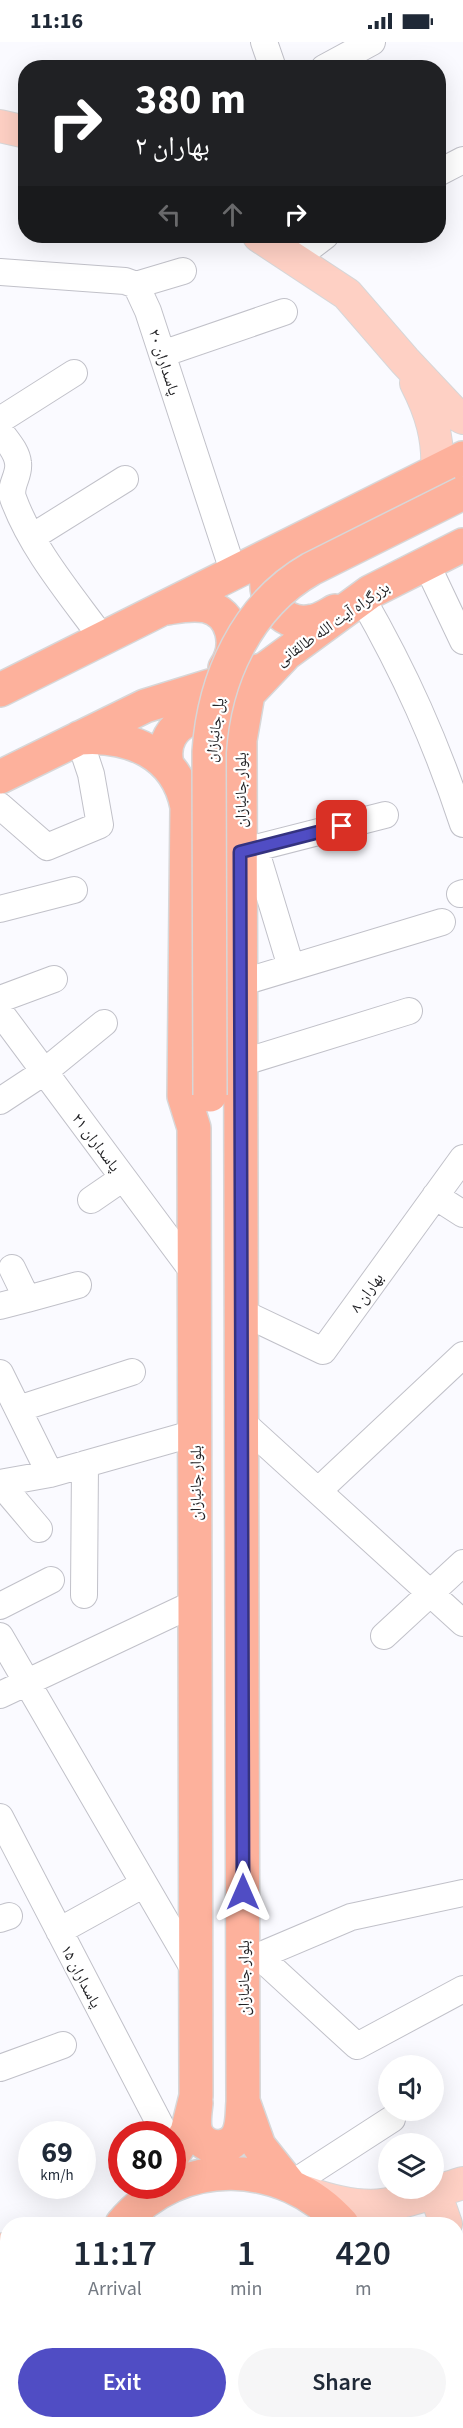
<!DOCTYPE html>
<html lang="en">
<head>
<meta charset="utf-8">
<style>
  :root { --surface:#fff; --page:#f6f6f7; --text:#1f2937; --muted:#747a83; --accent:#504dc4 }
  body { margin:0; font-family:"Source Sans 3","Noto Naskh Arabic",sans-serif; background:var(--page); color:var(--text); height:100vh; display:flex; flex-direction:column; font-size:22px; white-space:nowrap }
  * { box-sizing:border-box; margin:0 }
  p { font-size:20px; color:var(--muted) }
  .icon { flex:none; width:33px; height:33px; fill:none; stroke:currentColor; stroke-width:2; stroke-linecap:round; stroke-linejoin:round }
  .map { position:relative; flex:1; overflow:hidden }
  .side { position:absolute; left:0px; top:2175px; width:464px; height:212px; display:flex; flex-direction:column; background:var(--surface); border-radius:24px 24px 0 0; box-shadow:0 6px 24px #0002 }
  .side>* { flex:none }
  .guide { position:absolute; left:18px; top:18px; width:428px; height:183px; border-radius:24px; box-shadow:0 6px 24px #0002; background:#202124; color:#fff; overflow:hidden }
  .controls { position:absolute; left:378px; top:2013px; display:grid; gap:12px }
  .controls a { display:grid; place-items:center; width:66px; height:66px; border-radius:50%; background:var(--surface); box-shadow:0 6px 24px #0002; font-size:30px }
  .speed { position:absolute; left:18px; top:2079px; display:flex; gap:12px; font-size:30px; font-weight:700; text-align:center }
  .speed>* { display:grid; place-content:center; width:78px; height:78px; border-radius:50%; background:var(--surface); box-shadow:0 6px 24px #0002; line-height:1 }
  .speed small { font-size:15px; font-weight:400 }
  .speed .limit { border:9px solid #d22; background:#fff; color:#111 }
  .pin { position:absolute; display:grid; place-items:center; width:51px; height:51px; color:#fff; margin:-26px; border-radius:12px; box-shadow:0 3px 9px #0006 }
  .me { position:absolute; width:66px; margin:-33px; rotate:0deg; stroke-linejoin:round; filter:drop-shadow(0 0 4px #0008) }
  .turn { display:flex; align-items:center; gap:21px; height:126px; padding:0 18px; font-size:27px }
  .turn .icon { width:78px; height:78px; stroke-width:2.5 }
  .turn b { display:block; font-size:42px; line-height:51px }
  .lanes { display:flex; align-items:center; height:57px; padding:0 18px; background:#0003; justify-content:center; gap:30px; direction:ltr }
  .lanes .off { opacity:.35 }
  .eta { display:flex; justify-content:space-evenly; align-items:center; height:102px; text-align:center }
  .eta b { font-size:36px; font-weight:600; line-height:42px }
  .primary-button { display:flex; gap:12px; margin-top:auto; padding:12px 18px }
  .primary-button a { flex:1; height:69px; border-radius:36px; background:var(--accent); color:#fff; font-size:24px; font-weight:600; line-height:69px; text-align:center }
  .primary-button a+a { background:var(--page); color:var(--text) }
  .status { display:flex; justify-content:space-between; align-items:center; height:42px; padding:0 30px; background:var(--surface); direction:ltr }
  .status svg { height:16px; fill:currentColor }
  .map>svg:first-child { display:block }
  .lines { fill:none; stroke-linecap:round; stroke-linejoin:round }
  .minor-casing { stroke:#c1c1c9; stroke-width:28 }
  .major-casing { stroke:#d7d7d8; stroke-width:34 }
  .highway-casing { stroke:#d7d7d8; stroke-width:36 }
  .minor { stroke:#fff; stroke-width:26 }
  .major { stroke:#fed0c4; stroke-width:32 }
  .highway { stroke:#fdb19c; stroke-width:33 }
  .highway-bridge-casing { stroke:#d7d7d8; stroke-width:36; stroke-linecap:butt }
  .highway-bridge { stroke:#fdb19c; stroke-width:33 }
  .route-casing { stroke:#34327f; stroke-width:15 }
  .route { stroke:#504dc4; stroke-width:10 }
  .labels { text-anchor:middle; stroke-width:4.5; stroke-linejoin:round; paint-order:stroke }
  .street-label { font-size:16px; fill:#222225; stroke:#fff }
</style>
</head>
<body>
<div class="status"><b>11:16</b><svg viewBox="0 0 49 12"><path d="M0 12V9h3v3zM5 12V6h3v6zM10 12V3h3v9zM15 12V0h3v12zM26 1h20v11H26zM47 4h2v5h-2z"/></svg></div>
<div class="map">
<svg width="463" height="2386" viewBox="0 0 463 2386">
  <rect width="100%" height="100%" fill="#fafaff"/>
  <g class="lines">
    <defs>
      <path id="minor" d="M264,0L273,26
        M324,26L372,0
        M438,131L463,118
        M296,216L325,194
        M0,230L125,239L136,243L148,269L233,529
        M136,243L183,229
        M162,312L284,270
        M0,378L74,331
        M0,389C6,398 17,409 18,421C20,434 9,443 13,456C30,503 65,546 94,585L98,599
        M32,495L125,437
        M426,521L463,599
        M362,556C405,631 436,700 463,782
        M0,764L47,805L100,783L91,732L79,696
        M255,806L291,925
        M240,810L385,773
        M460,852L463,851
        M0,867L74,848
        M240,941L442,880
        M0,957L54,937
        M0,970L194,1231
        M241,1021L409,969
        M0,1059L44,1030L104,981
        M435,1154L463,1172
        M91,1158L123,1136
        M27,1257L78,1243
        M0,1264L27,1257L12,1226
        M241,1270L323,1309L463,1116
        M0,1331L50,1432
        M18,1367L132,1330
        M241,1379L463,1581
        M0,1441L50,1432L195,1391
        M0,1441L39,1487
        M318,1449L463,1313
        M84,1553L85,1422
        M0,1564L51,1538
        M0,1594L196,1931
        M384,1594L463,1521
        M0,1653L195,1561
        M0,1775L165,2092
        M0,1877L9,1874
        M59,1889L144,1842
        M260,1915L357,2004L463,1947
        M247,1919L351,1875L463,1851
        M0,2026L63,2003
        M290,2143L392,2077"/>
      <path id="major" d="M0,84L26,90
        M259,194L347,252L405,319L454,371L463,376
        M416,341C431,370 439,397 437,430
        M305,2150C375,2175 396,2162 463,2141
        M435,2150L446,2182
        M0,2208L8,2206
        M456,2217L463,2239
        M456,2281L463,2279"/>
      <path id="highway" d="M268,531C261,559 284,586 313,579C321,578 328,573 335,569
        M167,566C179,564 193,561 206,564C234,571 240,604 225,626
        M283,615L248,652L240,698L243,2059L259,2104L290,2143
        M0,648L463,416
        M79,696C129,692 177,711 187,765L184,1054L194,1086L196,2054L187,2090L172,2115
        M167,722C157,679 211,658 236,691
        M0,735L145,664L265,627L370,550L463,503
        M196,2061C195,2070 193,2082 196,2090C203,2108 229,2110 238,2093C243,2083 242,2070 243,2060
        M122,2182C179,2113 284,2116 342,2182
        M140,2379L149,2386
        M314,2386L323,2379"/>
    </defs>
    <use href="#minor" class="minor-casing"/>
    <use href="#major" class="major-casing"/>
    <use href="#highway" class="highway-casing"/>
    <use href="#minor" class="minor"/>
    <use href="#major" class="major"/>
    <use href="#highway" class="highway"/>
    <defs>
      <path id="highway-bridge" d="M210,1053L209,710C214,637 246,564 311,527L463,451"/>
    </defs>
    <use href="#highway-bridge" class="highway-bridge-casing"/>
    <use href="#highway-bridge" class="highway-bridge"/>
  </g>
  <g class="lines">
    <defs>
      <path id="route" d="M243,1850L240,810L342,784"/>
    </defs>
    <use href="#route" class="route-casing"/>
    <use href="#route" class="route"/>
  </g>
  <g class="labels">
    <g class="street-label">
      <text transform="translate(165 320) rotate(72)" y="6">پاسداران ۲۰</text>
      <text transform="translate(332 581) rotate(-35)" y="6">بزرگراه آیت الله طالقانی</text>
      <text transform="translate(214 688) rotate(-83)" y="6">پل جانبازان</text>
      <text transform="translate(240 748) rotate(-90)" y="6">بلوار جانبازان</text>
      <text transform="translate(97 1100) rotate(53)" y="6">پاسداران ۲۱</text>
      <text transform="translate(366 1250) rotate(-54)" y="6">بهاران ۸</text>
      <text transform="translate(195 1441) rotate(-90)" y="6">بلوار جانبازان</text>
      <text transform="translate(82 1934) rotate(62)" y="6">پاسداران ۱۵</text>
      <text transform="translate(243 1936) rotate(-90)" y="6">بلوار جانبازان</text>
    </g>
  </g>
</svg>
<div class="controls">
<a><svg class="icon" aria-label="sound" viewBox="0 0 24 24"><path d="M4 9h4l5-4v14l-5-4H4zM17 9q2 3 0 6"/></svg></a>
<a><svg class="icon" aria-label="layers" viewBox="0 0 24 24"><path d="M12 4l9 5-9 5-9-5zM3 14l9 5 9-5"/></svg></a>
</div>
<div class="speed"><div>69<small>km/h</small></div><div class="limit">80</div></div>
<div class="pin" style="left:342px;top:784px;background:#d93025"><svg class="icon" aria-label="arrive" viewBox="0 0 24 24"><path d="M6 21V4h12l-3 4 3 4H6"/></svg></div>
<svg class="me" style="left:243px;top:1850px" viewBox="-20 -20 40 40"><path d="M0-17L14 15 0 8-14 15z" fill="#504dc4" stroke="#fff" stroke-width="4"/></svg>
<div class="guide">
<div class="turn"><svg class="icon" aria-label="right" viewBox="0 0 24 24"><path d="M7 20v-9h11M14 6l5 5-5 5"/></svg><div><b>380 m</b>بهاران ۲</div></div>
<div class="lanes"><svg class="icon off" aria-label="left" viewBox="0 0 24 24"><path d="M17 20v-9H6M10 6l-5 5 5 5"/></svg><svg class="icon off" aria-label="ahead" viewBox="0 0 24 24"><path d="M12 20V5M6 11l6-6 6 6"/></svg><svg class="icon" aria-label="right" viewBox="0 0 24 24"><path d="M7 20v-9h11M14 6l5 5-5 5"/></svg></div>
</div>
<section class="side">
<div class="eta">
<div><b>11:17</b><p>Arrival</p></div>
<div><b>1</b><p>min</p></div>
<div><b>420</b><p>m</p></div>
</div>
<div class="primary-button"><a>Exit</a><a>Share</a></div>
</section>
</div>
</body>
</html>
